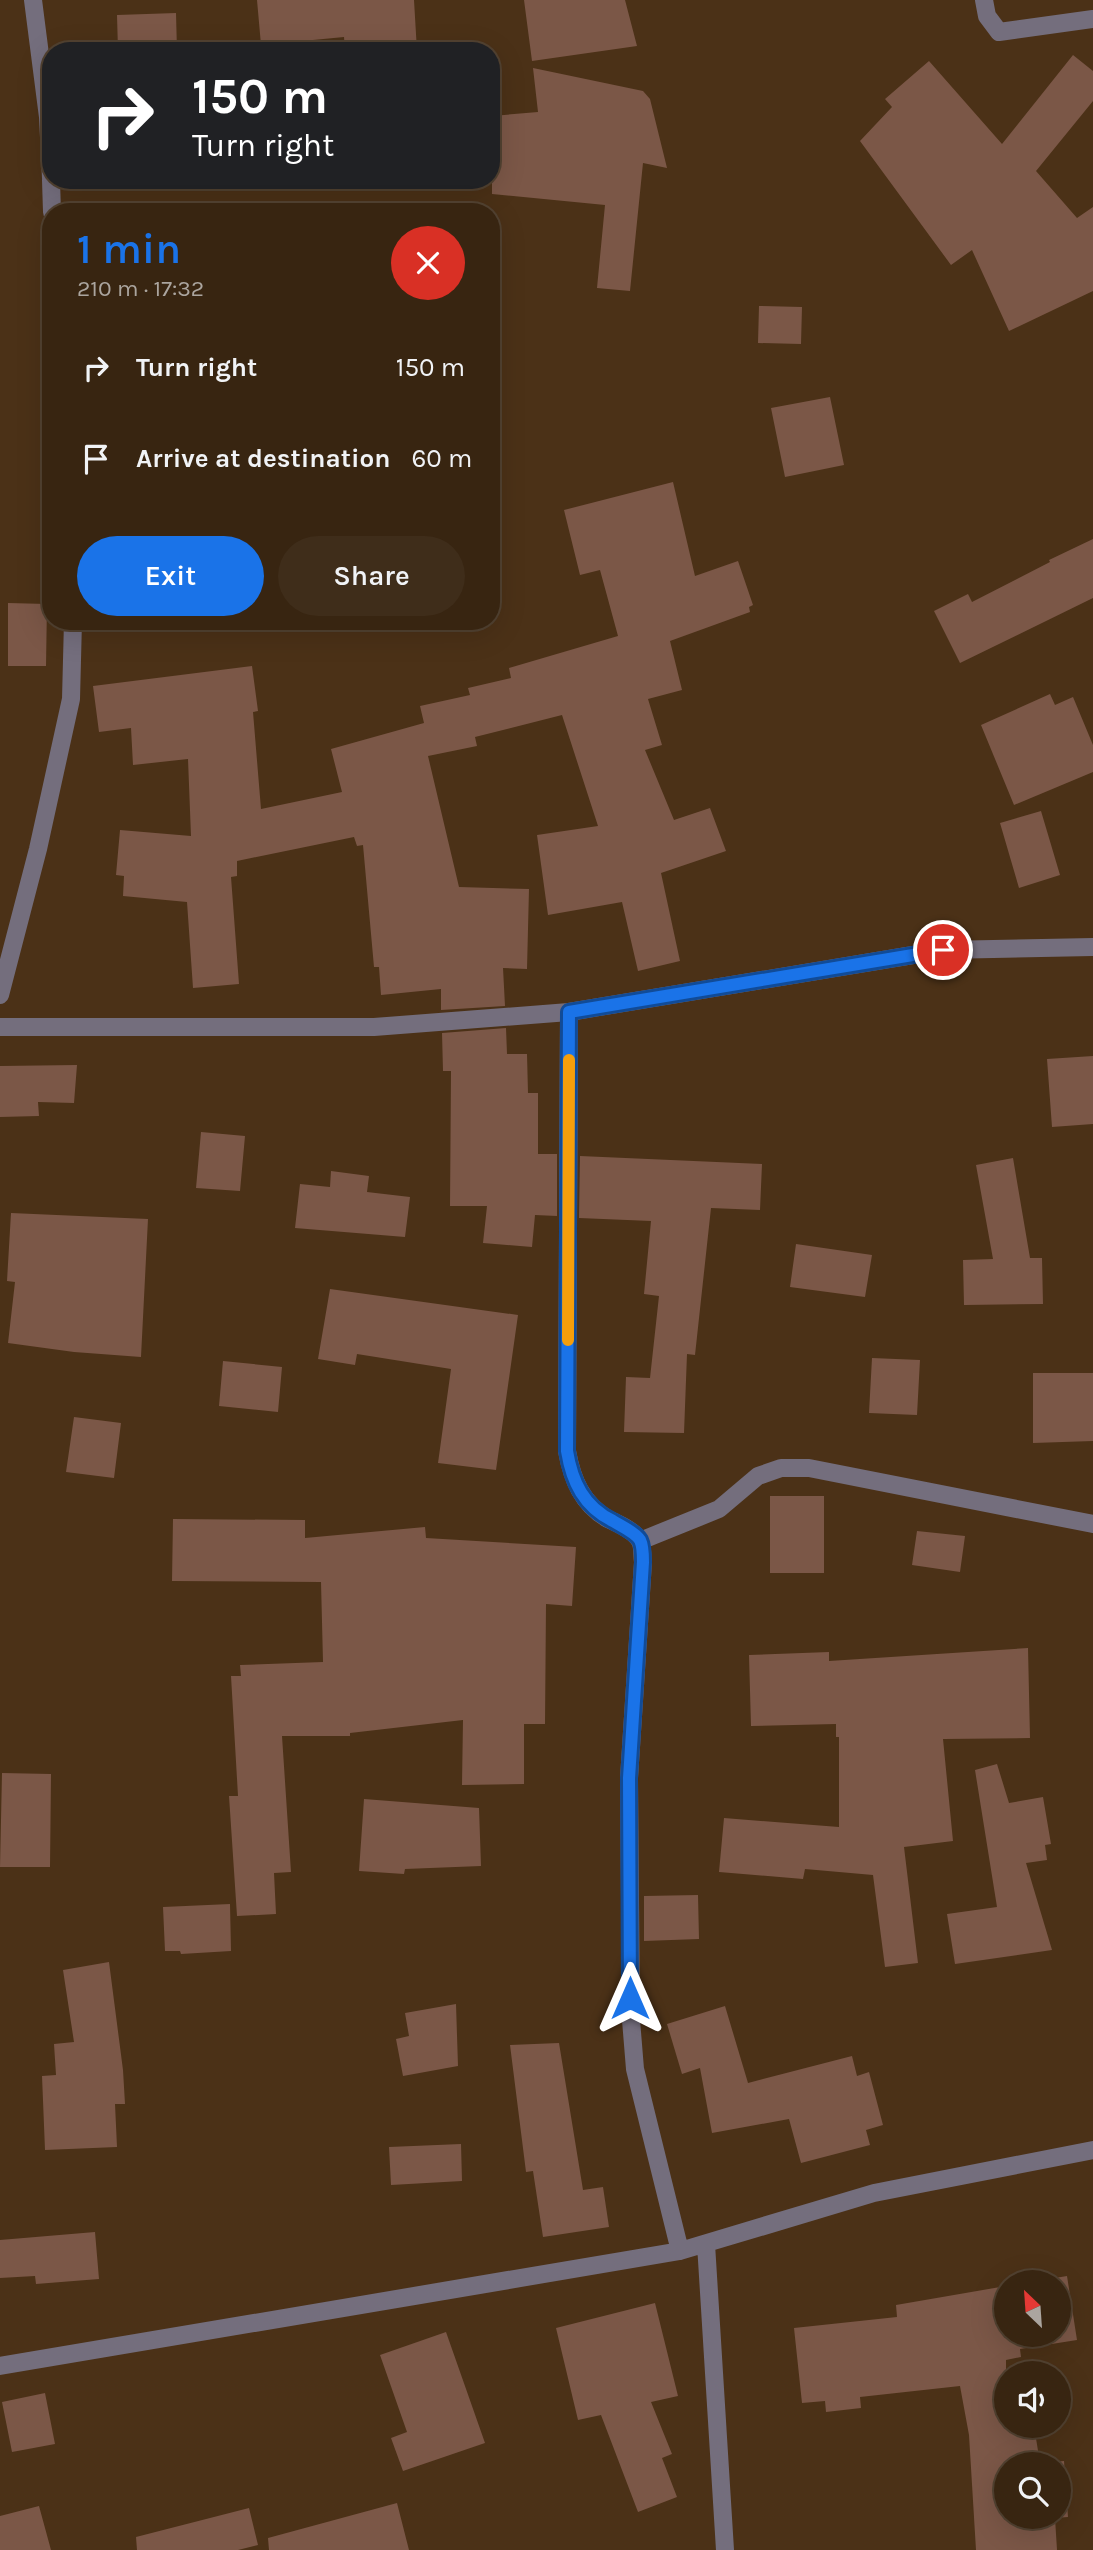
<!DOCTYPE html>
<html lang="en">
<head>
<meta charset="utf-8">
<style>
  :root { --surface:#382511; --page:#3f2d1a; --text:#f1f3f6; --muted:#aba59f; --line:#524231; --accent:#1a73e8 }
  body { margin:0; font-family:Karla,sans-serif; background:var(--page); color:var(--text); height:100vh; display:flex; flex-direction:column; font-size:26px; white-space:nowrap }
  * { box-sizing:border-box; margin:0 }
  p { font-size:23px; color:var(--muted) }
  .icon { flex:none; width:38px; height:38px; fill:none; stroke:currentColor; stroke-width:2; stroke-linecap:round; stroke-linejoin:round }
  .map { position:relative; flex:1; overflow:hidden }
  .panel { position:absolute; left:42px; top:203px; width:458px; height:427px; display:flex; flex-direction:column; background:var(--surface); border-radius:28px; box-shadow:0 7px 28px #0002,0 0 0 2px var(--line) }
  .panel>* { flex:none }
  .banner { position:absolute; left:42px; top:42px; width:458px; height:147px; border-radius:28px; box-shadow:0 7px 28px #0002,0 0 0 2px var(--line); background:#202124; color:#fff; overflow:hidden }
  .needle { width:46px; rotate:335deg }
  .fabs { position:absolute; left:994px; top:2270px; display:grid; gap:14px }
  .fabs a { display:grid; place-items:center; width:77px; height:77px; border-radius:50%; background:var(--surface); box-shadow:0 7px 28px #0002,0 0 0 2px var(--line); font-size:35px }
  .pin { position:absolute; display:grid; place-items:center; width:60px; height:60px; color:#fff; margin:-30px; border:4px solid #fff; border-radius:50%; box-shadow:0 2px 7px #0007 }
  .me { position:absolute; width:77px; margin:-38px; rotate:0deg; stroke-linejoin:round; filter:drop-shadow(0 0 5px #0008) }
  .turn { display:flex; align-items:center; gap:24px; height:147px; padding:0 35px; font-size:32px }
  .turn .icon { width:91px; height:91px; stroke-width:2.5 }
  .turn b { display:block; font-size:49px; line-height:60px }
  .round { display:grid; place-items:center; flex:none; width:74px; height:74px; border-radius:37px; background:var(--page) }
  .head { display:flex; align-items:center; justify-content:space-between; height:119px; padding:0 35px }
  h1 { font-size:42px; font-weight:600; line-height:52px; color:var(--accent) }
  .button { display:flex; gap:14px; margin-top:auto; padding:14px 35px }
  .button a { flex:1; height:80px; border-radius:42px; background:var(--accent); color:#fff; font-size:28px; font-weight:600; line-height:80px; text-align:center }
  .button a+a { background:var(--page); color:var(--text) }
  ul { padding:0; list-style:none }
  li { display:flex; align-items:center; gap:21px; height:91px; padding:0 35px }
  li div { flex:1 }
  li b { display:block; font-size:26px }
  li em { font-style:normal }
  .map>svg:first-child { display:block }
  .building { fill:#7b5747; fill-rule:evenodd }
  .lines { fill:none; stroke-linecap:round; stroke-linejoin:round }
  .minor { stroke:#746e7d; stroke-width:18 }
  .route-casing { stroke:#114b97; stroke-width:18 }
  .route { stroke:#1a73e8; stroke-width:12 }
  .slow { stroke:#f59e0b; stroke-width:12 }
</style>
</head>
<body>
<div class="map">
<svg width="1093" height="2550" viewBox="0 0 1093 2550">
  <rect width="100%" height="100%" fill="#4b3117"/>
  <path class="building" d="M257,0H414L417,51H345L344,37L261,45Z
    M524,0H625L637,46L532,61Z
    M176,13L177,51H118L117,15Z
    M1073,55L1093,71V101L1036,171L1077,218L1093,207V291L1009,331L972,250L951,265L860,141L892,107L885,99L929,61L1002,144Z
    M533,68L643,91L650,99L667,168L643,163L630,291L597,288L605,205L492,194V116L538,112Z
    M759,306L802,307L801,344L758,343Z
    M830,397L844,465L785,477L771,408Z
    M673,482L695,576L738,561L753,605L749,607L750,612L670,641L682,690L648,699L662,745L645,750L674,820L710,808L726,851L661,873L680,961L638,971L622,902L548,915L537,835L598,826L562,715L475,737L477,746L428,756L459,887L529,889L527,969L503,968L505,1006L441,1010V989L381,995L379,967H374L363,845L357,846L354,837L237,861V876L231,877L239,984L193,988L187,902L123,896L124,876L116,875L120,830L191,836L188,759L133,765L131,728L99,732L93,686L252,666L258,711L253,712L261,809L342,792L331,749L424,723L420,706L470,695L468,688L511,678L509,668L618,636L600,570L580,575L564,510Z
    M1093,539V598L960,663L934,611L968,594L972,602L1050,562L1049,560Z
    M8,603L47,604L46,666H8Z
    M1050,694L1055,705L1073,697L1093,745V772L1014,805L981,725Z
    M1041,811L1060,875L1019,888L1000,823Z
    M506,1028L507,1054H527L528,1093H538V1154H557V1216L535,1215L532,1247L483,1243L487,1206H450L451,1071H443L442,1033Z
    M1093,1056V1124L1052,1127L1047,1059Z
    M77,1065L74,1103L38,1102L39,1116L0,1117V1066Z
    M201,1132L245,1136L240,1191L196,1188Z
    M580,1156L762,1164L760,1210L711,1208L695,1355L687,1354L684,1433L624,1432L626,1377L650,1378L659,1296L644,1294L651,1221L579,1218Z
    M1013,1158L1030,1258H1042L1043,1304L964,1305L963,1260L993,1259L976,1165Z
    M331,1171L369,1176L367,1192L410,1197L405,1237L295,1228L300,1184L330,1187Z
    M11,1213L148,1219L141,1357L74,1352L8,1343L15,1282L7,1281Z
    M796,1244L872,1255L865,1297L790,1287Z
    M330,1289L518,1315L496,1470L438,1463L451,1369L357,1354L355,1365L318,1359Z
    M872,1358L920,1360L917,1415L869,1413Z
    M223,1361L282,1367L278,1412L219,1406Z
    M1033,1373H1093V1441L1033,1443Z
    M74,1417L121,1423L114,1478L66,1472Z
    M770,1496H824V1573H770Z
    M173,1519L305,1520V1538L425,1527L426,1538L576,1547L572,1606L546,1604L545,1724H524V1784L462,1785L463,1720L350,1733V1736H282L291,1872L274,1873L276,1914L237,1916L229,1796H238L231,1676H241L240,1665L323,1662L321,1582L172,1581Z
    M917,1531L965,1536L960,1572L912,1565Z
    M1028,1648L1030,1738L943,1739L953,1841L904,1847L918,1963L885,1967L873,1875L805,1869L803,1879L719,1872L724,1818L839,1827V1737H836V1724L751,1726L749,1655L829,1652V1661Z
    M997,1764L1009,1803L1043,1797L1051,1844L1045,1845L1047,1860L1026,1863L1052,1950L955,1964L947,1914L997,1907L975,1770Z
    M2,1773L51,1774L50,1867H0Z
    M364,1799L479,1808L481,1866L405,1869L404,1874L359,1871Z
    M698,1895L699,1939L644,1941V1896Z
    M230,1904L231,1951L181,1954L180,1951H165L163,1907Z
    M109,1962L123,2070L125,2104H115L117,2147L45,2150L42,2076L56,2075L54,2044L74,2042L63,1970Z
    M456,2004L458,2066L403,2076L396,2039L409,2036L405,2013Z
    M725,2006L748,2083L852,2056L857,2076L869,2072L883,2125L866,2130L870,2145L801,2163L789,2119L712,2133L700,2068L682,2074L667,2024Z
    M559,2043L583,2190L603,2187L609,2227L543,2237L533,2171L526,2172L510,2045Z
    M461,2144L462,2181L391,2185L389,2147Z
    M95,2232L99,2279L36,2284L35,2276L0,2278V2240Z
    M1067,2276L1077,2340L1020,2349L1021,2357L1006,2360V2426H1034L1040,2463L1064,2461L1068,2517L1055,2518L1057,2550H976L969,2435L960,2386L860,2397L861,2408L826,2412L825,2401L802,2403L794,2328L897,2317L896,2305L1006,2286V2334H1059V2282H1031ZM1006,2464H1059V2516H1006Z
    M655,2303L678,2396L651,2402L672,2454L662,2458L677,2497L638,2512L601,2415L578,2420L556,2328Z
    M446,2332L485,2443L403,2471L391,2438L407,2432L380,2355Z
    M45,2393L55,2444L12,2452L2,2402Z
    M397,2503L409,2550H269L268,2538Z
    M39,2506L51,2550H0V2516Z
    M249,2508L258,2545L238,2550H137L136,2537Z"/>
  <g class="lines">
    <path class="minor" d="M33,0L48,117L51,178
      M984,0L987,16L999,32L1093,19
      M51,180L52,212
      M0,995L38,849L71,699L73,621
      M569,1012L567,1451C572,1479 582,1504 608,1519C618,1524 634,1530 640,1541C643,1546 642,1556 643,1562L629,1778L631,2020L635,2069L680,2251
      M0,1027H374L569,1012L943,950L1093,947
      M640,1541L719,1509L758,1476L781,1468H809L1093,1524
      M706,2244L725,2550
      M0,2366L680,2251L874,2193L1093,2150"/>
  </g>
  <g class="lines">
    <defs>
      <path id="route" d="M630,1998L629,1778L643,1562C643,1556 643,1546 640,1540C635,1532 621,1526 613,1521C584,1507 572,1482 567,1451L569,1012L943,950"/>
    </defs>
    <use href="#route" class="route-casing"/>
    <use href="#route" class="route"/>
    <path class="slow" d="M568,1340L569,1060"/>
  </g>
</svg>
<div class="fabs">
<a><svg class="needle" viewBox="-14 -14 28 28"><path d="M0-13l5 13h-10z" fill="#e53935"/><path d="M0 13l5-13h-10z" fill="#aba59f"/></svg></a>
<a><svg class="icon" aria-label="sound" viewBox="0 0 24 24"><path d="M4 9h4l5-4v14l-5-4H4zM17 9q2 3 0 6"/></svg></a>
<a><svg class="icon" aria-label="search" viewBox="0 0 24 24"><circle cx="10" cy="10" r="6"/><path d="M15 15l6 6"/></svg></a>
</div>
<div class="pin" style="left:943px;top:950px;background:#d93025"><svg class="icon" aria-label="arrive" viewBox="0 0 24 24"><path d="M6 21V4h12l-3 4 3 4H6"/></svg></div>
<svg class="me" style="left:630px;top:1998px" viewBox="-20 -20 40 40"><path d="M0-17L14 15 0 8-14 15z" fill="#1a73e8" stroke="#fff" stroke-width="4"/></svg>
<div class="banner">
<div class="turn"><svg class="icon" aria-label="right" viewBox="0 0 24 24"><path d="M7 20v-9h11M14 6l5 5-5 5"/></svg><div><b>150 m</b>Turn right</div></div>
</div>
<section class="panel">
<div class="head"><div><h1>1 min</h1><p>210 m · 17:32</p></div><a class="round" style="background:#d93025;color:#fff"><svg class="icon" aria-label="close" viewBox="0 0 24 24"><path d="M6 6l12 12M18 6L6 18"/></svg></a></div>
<ul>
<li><svg class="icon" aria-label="right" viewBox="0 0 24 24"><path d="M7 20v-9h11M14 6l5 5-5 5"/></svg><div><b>Turn right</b></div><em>150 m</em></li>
<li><svg class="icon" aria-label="arrive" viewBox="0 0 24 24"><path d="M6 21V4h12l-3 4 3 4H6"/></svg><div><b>Arrive at destination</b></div><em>60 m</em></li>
</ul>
<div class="button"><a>Exit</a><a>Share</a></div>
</section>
</div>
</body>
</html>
